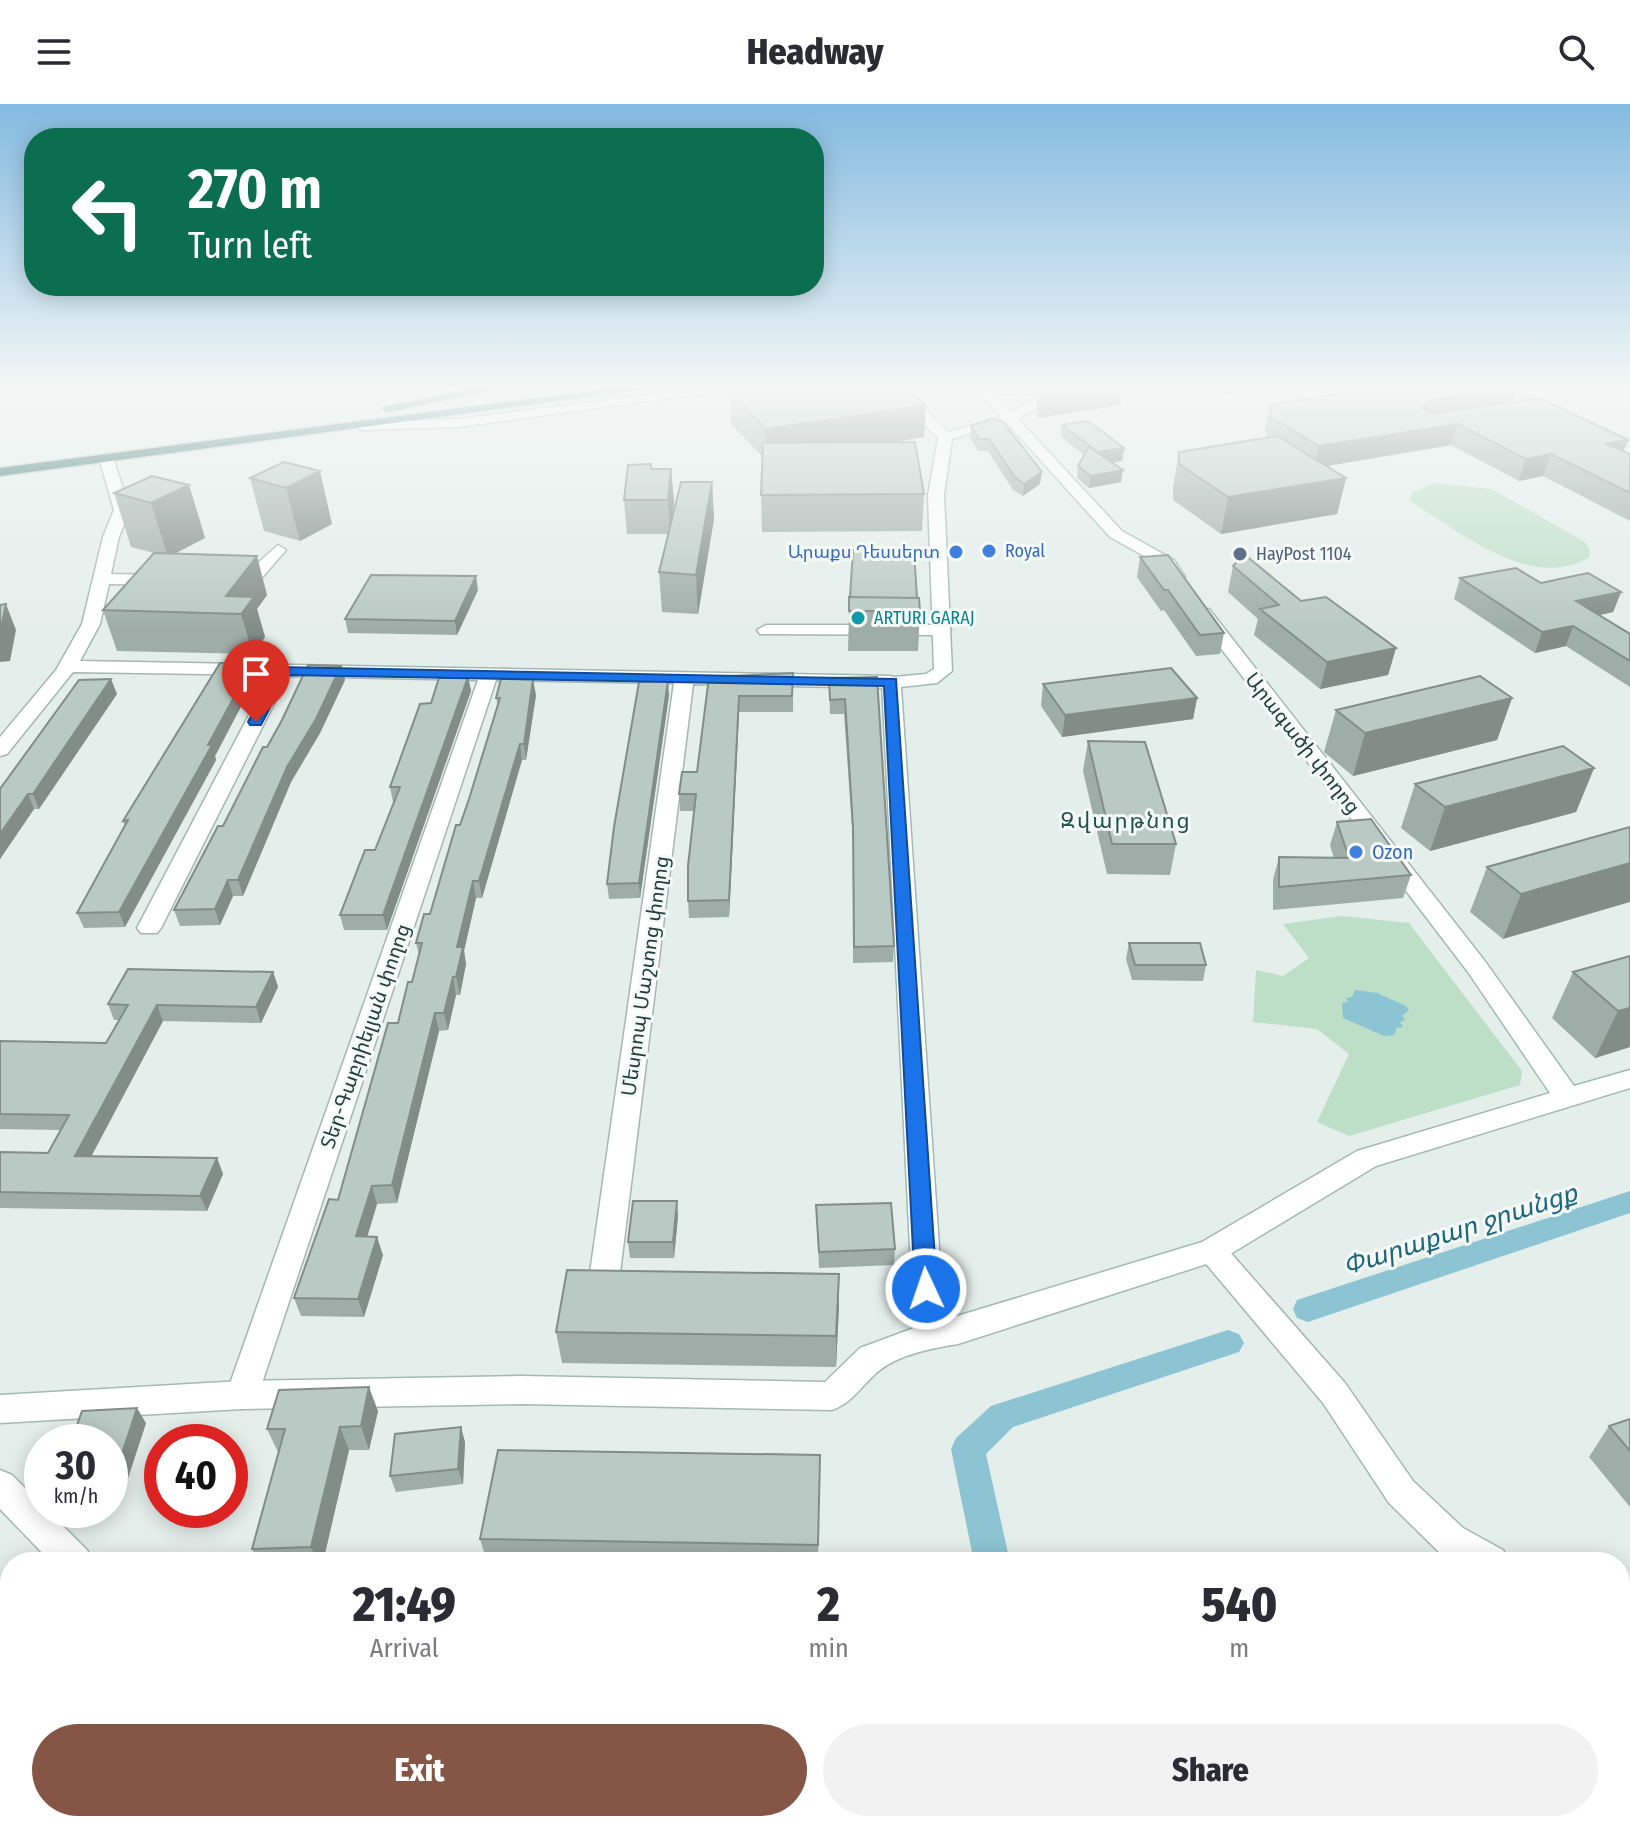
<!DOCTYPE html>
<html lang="en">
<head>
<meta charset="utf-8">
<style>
  :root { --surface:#fff; --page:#f2f2f3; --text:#2b2b33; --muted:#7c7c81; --accent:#855646 }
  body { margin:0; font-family:"Fira Sans Condensed","Noto Sans Armenian",sans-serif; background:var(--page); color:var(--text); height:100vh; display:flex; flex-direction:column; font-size:30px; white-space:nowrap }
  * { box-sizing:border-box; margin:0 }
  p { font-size:26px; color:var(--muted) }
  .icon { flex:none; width:44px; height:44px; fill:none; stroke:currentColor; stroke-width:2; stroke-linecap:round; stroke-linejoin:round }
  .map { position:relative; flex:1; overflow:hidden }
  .side { position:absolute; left:0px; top:1448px; width:1630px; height:280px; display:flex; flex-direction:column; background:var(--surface); border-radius:32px 32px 0 0; box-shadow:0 4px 20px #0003 }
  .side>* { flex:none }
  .hud { position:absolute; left:24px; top:24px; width:800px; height:168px; border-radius:32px; box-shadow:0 4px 20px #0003; background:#0b6e4f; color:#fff; overflow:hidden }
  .speed { position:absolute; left:24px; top:1320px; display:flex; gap:16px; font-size:40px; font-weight:700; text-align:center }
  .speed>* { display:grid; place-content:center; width:104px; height:104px; border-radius:50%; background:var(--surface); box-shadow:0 4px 20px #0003; line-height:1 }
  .speed small { font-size:20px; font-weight:400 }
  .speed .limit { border:12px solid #d22; background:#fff; color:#111 }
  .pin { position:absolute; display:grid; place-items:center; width:68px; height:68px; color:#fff; margin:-82px -34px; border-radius:50% 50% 50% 0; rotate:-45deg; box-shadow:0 0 8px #0007 }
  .pin .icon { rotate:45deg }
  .me { position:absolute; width:88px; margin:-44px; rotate:357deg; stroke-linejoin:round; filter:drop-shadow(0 0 6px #0008) }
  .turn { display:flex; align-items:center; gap:28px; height:168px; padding:0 32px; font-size:36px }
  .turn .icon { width:104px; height:104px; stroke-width:2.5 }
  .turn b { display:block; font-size:56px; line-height:68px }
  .eta { display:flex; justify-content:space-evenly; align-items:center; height:136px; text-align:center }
  .eta b { font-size:48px; font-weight:800; line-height:56px }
  .action { display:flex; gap:16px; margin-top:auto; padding:16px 32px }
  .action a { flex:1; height:92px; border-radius:48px; background:var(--accent); color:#fff; font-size:32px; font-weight:800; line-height:92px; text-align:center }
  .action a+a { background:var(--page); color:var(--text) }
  header { display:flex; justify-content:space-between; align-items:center; height:104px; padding:0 32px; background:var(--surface); font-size:36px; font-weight:800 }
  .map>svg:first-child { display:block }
  .green { fill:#bddfc8 }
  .water { fill:#8cc4d3 }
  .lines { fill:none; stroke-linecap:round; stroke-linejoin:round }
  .canal { fill:#8cc4d3; fill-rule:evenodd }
  .street-casing { stroke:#a6b6b2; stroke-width:3 }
  .secondary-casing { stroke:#a2bab3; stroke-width:3 }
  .highway-casing { stroke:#c1cac8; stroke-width:3 }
  .street { fill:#fff; fill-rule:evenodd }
  .secondary { fill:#fff; fill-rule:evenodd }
  .highway { fill:#2f6d63; fill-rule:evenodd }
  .wall { fill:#9fada8 }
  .shaded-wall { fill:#828d88 }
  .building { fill:#b9c9c3; stroke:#828d88; stroke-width:2 }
  .route { fill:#1a73e8; stroke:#114b97; stroke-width:2 }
  .shop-dot { fill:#3f7fe0; stroke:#f5faf8; stroke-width:3 }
  .service-dot { fill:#5c6f8a; stroke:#f5faf8; stroke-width:3 }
  .culture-dot { fill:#0f9aa8; stroke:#f5faf8; stroke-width:3 }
  .labels { text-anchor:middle; stroke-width:6; stroke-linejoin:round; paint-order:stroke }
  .far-shop-label { font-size:18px; fill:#366cbe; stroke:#f5faf8; text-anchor:start }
  .far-service-label { font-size:18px; fill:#4e5e75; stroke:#f5faf8; text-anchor:start }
  .far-culture-label { font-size:18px; fill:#0d838f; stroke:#f5faf8; text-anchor:start }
  .street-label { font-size:20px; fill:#23403a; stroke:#f5faf8 }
  .shop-label { font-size:20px; fill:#366cbe; stroke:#f5faf8; text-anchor:start }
  .neighbourhood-label { font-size:22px; letter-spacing:2px; fill:#1f5349; stroke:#f5faf8 }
  .near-water-label { font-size:26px; font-style:italic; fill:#1c677d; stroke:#f5faf8 }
</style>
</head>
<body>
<header><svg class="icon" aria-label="menu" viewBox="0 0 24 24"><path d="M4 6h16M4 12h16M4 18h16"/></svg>Headway<svg class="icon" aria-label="search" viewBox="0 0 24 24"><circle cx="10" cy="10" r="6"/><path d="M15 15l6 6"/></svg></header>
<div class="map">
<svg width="1630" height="1728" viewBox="0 0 1630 1728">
  <rect width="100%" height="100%" fill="#e4eeea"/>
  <path class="green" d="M1435,379L1492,385L1585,438L1590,446L1589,454C1528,487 1460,427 1410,397L1412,388Z
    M1342,812L1409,819L1522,967L1520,981L1349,1032L1317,1018L1349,950L1317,925L1253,918L1256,866L1283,872L1309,854L1283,820Z"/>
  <path class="water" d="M1355,886L1377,889L1406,902L1409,906L1402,912L1405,916L1400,918L1403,923L1396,924L1395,931L1384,932L1343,914L1342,899L1348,898L1346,894L1352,893Z"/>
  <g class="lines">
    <path class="canal" d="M1630,1087V1109L1308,1218L1297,1214L1293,1205L1297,1196Z
      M1228,1226L1239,1230L1244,1239L1239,1248L1013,1323L986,1350L1010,1458H974L951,1345L956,1334L991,1302Z
      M1028,1718H1068L1070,1728H1030Z"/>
    <defs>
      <path id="street" d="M106,350L113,354L130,406L119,433L111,470L164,471L172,476L164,481L109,480L100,520L80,557L891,572L900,578L891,584L693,580L620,1169L616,1178L605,1181L594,1178L590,1169L674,579L496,576L258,1291L253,1301L242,1305L231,1301L226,1291L478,576L288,572L161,824L157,829H141L137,824L270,571L73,568L7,650L0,652V633L56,566L82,520L103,433L114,406L99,354Z
        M278,441L286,446L260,476L227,481V473L248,468Z
        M766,521H942L951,526L942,531L760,530L757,526Z
        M1212,1135L1222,1139L1345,1279L1413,1377L1463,1424L1503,1446L1509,1458H1457L1439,1448L1389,1399L1323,1299L1202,1155L1197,1147L1202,1139Z
        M0,1366L12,1371L42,1401V1406H47L87,1446L93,1458H51L0,1405Z
        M1620,1500L1630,1504V1543L1620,1539Z
        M256,1718H296L300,1728H260Z"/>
      <path id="secondary" d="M711,283H751L459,323L361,326L354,322L361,318L459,315Z
        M886,283H900L948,328L1001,313L974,283H1073L1018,315L1122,427L1174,456L1185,473L1177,478L1171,477L1162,462L1110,433L1007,319L952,335L944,391L952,567L937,579L901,583L944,1216L1202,1138L1357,1047L1550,989L1468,868L1197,513V505H1209L1484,856L1574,982L1630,966V984L1376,1062L1222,1155L958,1240C934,1244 900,1250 880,1266C863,1279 853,1299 832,1306L522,1300L242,1305L0,1319V1291L242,1277L522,1272L825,1278L860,1244L914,1224L882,578L884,574L926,570L934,565L928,391L938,334ZM994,289H1046L1012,308Z
        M1488,283H1505L1556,310L1544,313Z"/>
      <path id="highway" d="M479,283H509L388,308L381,304Z
        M622,283H661L0,372V364Z"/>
    </defs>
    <use href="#street" class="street-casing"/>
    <use href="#secondary" class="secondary-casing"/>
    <use href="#highway" class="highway-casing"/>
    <use href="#street" class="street"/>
    <use href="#secondary" class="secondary"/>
    <use href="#highway" class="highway"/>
  </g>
  <path class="wall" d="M1206,283H1256L1255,286L1219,291Z
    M1038,285L1120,301L1038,314L1036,308Z
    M730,288L924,333L894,338L924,390L922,427L762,428L761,391L763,353L731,320Z
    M1513,298L1630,350V417L1543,372L1519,377L1451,341L1327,362L1346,374L1337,410L1221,430L1173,396V384L1179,348L1267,333L1265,323L1270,301Z
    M992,315L1040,380L1023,392L1013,386L988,347H978L970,334L971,322Z
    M1062,321L1124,344L1122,357L1111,358L1121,378L1089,384L1077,374L1078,362L1084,351L1061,333Z
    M284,358L332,420L300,437L264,427L250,374Z
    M651,360L652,365H671L674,398L672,418L712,378L714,415L698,510L662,508L659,468L669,430H627L624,396Z
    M189,381L205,434L174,450L267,491L257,505L265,533L253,550L117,547L103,506L154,449L131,443L114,389Z
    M1140,453L1224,529L1220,550L1196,552L1164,506L1161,507L1137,473Z
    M1233,462L1396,544L1388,571L1320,585L1254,531L1258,515L1228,488Z
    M1460,474L1541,479L1621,488L1613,508L1599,511L1630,530V583L1566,542L1535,549L1454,495Z
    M478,486L457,531L348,529L345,515Z
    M917,494L920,507L918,547H848L849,507Z
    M252,560L256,574L215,652L216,656L125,823L84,824L77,809L125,722L123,717Z
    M468,573L471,587L387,826H344L340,811L375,746L394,698H393L390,683L431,599Z
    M709,573L793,585V608H739L729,813L689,814L688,797L694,707H680L679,690L697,668Z
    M877,573L894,842L893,858L853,859V738L844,610H830L829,574Z
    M345,576L320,629L291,678L243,792H233L220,821L180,822L174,806L267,643Z
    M1043,580L1197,594L1193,615L1062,633L1041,602Z
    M117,590L39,705H34L0,755V685Z
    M536,591L526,656H522L482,794H476L464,847L466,860L460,891H456L448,926L439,927L397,1099L377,1100L367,1133L383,1151L364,1213L301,1212L294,1194L338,1096L412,878L419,851L416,839L430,810L469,695L498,602L496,594Z
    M669,591L640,794L609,795L607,780Z
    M1512,594L1497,636L1353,672L1324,648L1336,606Z
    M1088,637L1176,740L1170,771L1107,770L1083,667Z
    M1594,664L1576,708L1430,747L1401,724L1415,680Z
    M1337,718L1411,771L1403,794L1273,806V776L1279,753L1334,754L1330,741Z
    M1630,723L1503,835L1470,808L1487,763Z
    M1129,839L1206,861L1203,877L1132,876L1126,855Z
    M1630,852V943L1595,954L1552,914L1573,868Z
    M273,868L278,883L261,919L163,917L91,1052L217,1054L223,1070L207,1107L0,1104V1048L48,1049L60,1026L0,1025V937L106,939L119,916H114L108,900Z
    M816,1101L895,1145L894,1161L819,1164Z
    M678,1112L674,1154H630L628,1138Z
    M839,1202L836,1263L562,1259L556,1228Z
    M378,1307L369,1346H349L323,1458H259L252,1445L278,1348L267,1325Z
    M1630,1315V1403L1589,1353L1609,1322Z
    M146,1319L125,1383L110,1384V1338Z
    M465,1338L463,1380L396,1388L390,1372Z
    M820,1351L818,1458H487L480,1435Z"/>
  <path class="shaded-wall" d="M1092,283H1123L1120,301L1038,314L1040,291Z
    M1221,283H1256L1255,286L1219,291Z
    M1517,284L1511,304L1425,317L1421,304L1430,296Z
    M926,301L924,333L767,358L766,325Z
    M1458,320L1451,341L1314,364L1319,342Z
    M1628,336L1620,358L1606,340Z
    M1124,344L1122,357L1096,361L1098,348Z
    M1551,350L1543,372L1519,377L1526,355Z
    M671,365L674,398L670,430L668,396Z
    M1123,366L1121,378L1089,384L1091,372Z
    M320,367L332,420L300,437L286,384Z
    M1042,368L1040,380L1023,392L1024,380Z
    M1346,374L1337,410L1221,430L1228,393Z
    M712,378L714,415L698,510L696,471Z
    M189,381L205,434L168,453L151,399Z
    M257,452L267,491L257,505L265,533L253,550L241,510L226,492Z
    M476,472L478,486L457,531L455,517Z
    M1621,488L1613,508L1568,518L1576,497Z
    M6,500L16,526L10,557L0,558V528Z
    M1573,522L1566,542L1535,549L1542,528Z
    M1396,544L1388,571L1320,585L1327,558Z
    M252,560L256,574L215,652L216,656L125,823L119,808Z
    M341,562L345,576L320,629L291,678L243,792L238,776L287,663Z
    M468,573L471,587L387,826L383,811Z
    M111,575L117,590L39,705L33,690Z
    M533,575L536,591L526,656L524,640Z
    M668,577L669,591L640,794L639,779Z
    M739,592V608L729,813V796Z
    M1197,594L1193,615L1062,633L1065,611Z
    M1512,594L1497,636L1353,672L1365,629Z
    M520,640L522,656L482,794L479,777Z
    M1594,664L1576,708L1430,747L1445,703Z
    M28,690L34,705L0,755V730Z
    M1630,759V798L1503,835L1521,790Z
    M228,776L233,792L220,821L215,805Z
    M473,777L476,794L464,847L466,860L460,891L456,873L457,843Z
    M273,868L278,883L261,919L256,903Z
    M453,873L456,891L448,926L444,909Z
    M157,901L163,917L83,1068L75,1052Z
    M1630,904V943L1595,954L1618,907Z
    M435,909L439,927L397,1099L392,1081Z
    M217,1054L223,1070L207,1107L200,1092Z
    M372,1082L377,1100L362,1150L356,1132Z
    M677,1097L678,1112L674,1154L673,1138Z
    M377,1133L383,1151L364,1213L358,1195Z
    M839,1170V1202L836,1263V1232Z
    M369,1283L378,1307L369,1346L361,1322Z
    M137,1304L146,1319L125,1383L116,1368Z
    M340,1323L349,1346L323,1458H318L311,1443Z
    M461,1323L465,1338L463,1380L458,1365Z
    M612,1718H617V1728H611Z"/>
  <path class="building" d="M763,283H903L926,301L766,325L730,288Z
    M1041,283H1092L1040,291L1038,285Z
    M1377,283H1517L1430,296L1421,304L1431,310L1540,294L1628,336L1606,340L1630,350V389L1551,350L1526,355L1458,320L1319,342L1272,314L1270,301Z
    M992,315L1002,317L1042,368L1024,380L1015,373L989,335H979L971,322Z
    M1088,317L1124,344L1098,348L1062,321Z
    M1277,332L1346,374L1228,393L1179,360V348Z
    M915,338L924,390L761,391L763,339Z
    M1089,343L1123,366L1091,372L1078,362Z
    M284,358L320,367L286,384L250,374Z
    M651,360V365H671L668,396H624L628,361Z
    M152,372L189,381L151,399L114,389Z
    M681,378H712L696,471L659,468Z
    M853,446H914L917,494L850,493Z
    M154,449L257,452L226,492L254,493L241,510L103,506Z
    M1244,450L1301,497L1326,493L1396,544L1327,558L1260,505L1279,501L1233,462Z
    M1168,451L1224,529L1200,531L1168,486H1164L1140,453Z
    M1516,464L1541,479L1588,469L1621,488L1576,497L1630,530V557L1573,522L1542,528L1460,474Z
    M371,471L476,472L455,517L345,515Z
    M849,493L919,494L920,507H849Z
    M6,500L0,528V501Z
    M220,559L252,560L208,641H212L119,808L77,809L128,716L123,717Z
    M308,561L341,562L316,615L287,663L238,776H228L215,805L174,806L218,722H223L263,643H267L281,618Z
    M1171,564L1197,594L1065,611L1043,580Z
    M793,569L792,592H739L729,796L688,797V762L696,690H679L682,668H697L709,573Z
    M1480,572L1512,594L1365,629L1336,606Z
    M468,573L383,811H340L365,746H375L400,683H390L420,600L431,599L439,574Z
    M877,573L894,842L854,843L853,723L845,595L830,596L829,574Z
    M111,575L33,690H28L0,730V685L79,576Z
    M501,575H533L524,640H520L479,777H473L457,843H463L456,873H453L444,909H435L392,1081L372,1082L356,1132L377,1133L358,1195L294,1194L329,1095L338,1096L388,919H398L408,878H412L422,839H416L424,810H430L456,721H460L469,695L500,594H496Z
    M668,577L639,779L607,780L614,723L639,578Z
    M1088,637L1145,638L1176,740H1112Z
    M1563,642L1594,664L1445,703L1415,680Z
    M1371,715L1411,771L1279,783V753L1349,754L1337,718Z
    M1630,723V759L1521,790L1487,763Z
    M1129,839H1200L1206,861H1135Z
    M1630,852V904L1618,907L1573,868Z
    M128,865L273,868L256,903L157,901L75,1052L217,1054L200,1092L0,1088V1048L48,1049L69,1011L0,1010V937L106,939L128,901L108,900Z
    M633,1097H677L673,1138H628Z
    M891,1099L895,1145L819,1148L816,1101Z
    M567,1166L839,1170L836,1232L556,1228Z
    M369,1283L361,1322L340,1323L311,1443L252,1445L285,1325H267L279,1286Z
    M137,1304L116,1368H110V1338H71L82,1307Z
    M1630,1315V1347L1609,1322Z
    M461,1323L458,1365L390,1372L395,1330Z
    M498,1346L820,1351L818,1441L480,1435Z
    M539,1718H612L611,1728H538Z
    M689,1718H776L777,1728H689Z"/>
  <linearGradient id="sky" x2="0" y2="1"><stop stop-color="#83bae0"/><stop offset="0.54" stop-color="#f3f7f6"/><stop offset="1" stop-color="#f3f7f6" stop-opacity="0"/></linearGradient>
  <rect width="1630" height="525" fill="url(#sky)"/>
  <path class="route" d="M277,563L896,575L937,1185L934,1192H918L915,1185L884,582L287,571L261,621H250L248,618Z"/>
  <g class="shop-dot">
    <circle cx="989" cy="447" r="8"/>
    <circle cx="956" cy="448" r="8"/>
    <circle cx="1356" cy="748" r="8"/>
  </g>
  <circle class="service-dot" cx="1240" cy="450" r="8"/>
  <circle class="culture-dot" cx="858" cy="514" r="8"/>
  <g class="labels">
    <g class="far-shop-label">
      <text x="1005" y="453">Royal</text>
      <text x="940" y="454" text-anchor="end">Արաքս Դեսսերտ</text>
    </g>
    <g class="far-service-label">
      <text x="1256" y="456">HayPost 1104</text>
    </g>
    <g class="far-culture-label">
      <text x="874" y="520">ARTURI GARAJ</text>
    </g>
    <g class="street-label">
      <text transform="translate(1303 639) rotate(52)" y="7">Արագածի փողոց</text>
      <text transform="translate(645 872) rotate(-82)" y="7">Մեսրոպ Մաշտոց փողոց</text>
      <text transform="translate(365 932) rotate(-71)" y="7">Տեր-Գաբրիելյան փողոց</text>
    </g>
    <g class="shop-label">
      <text x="1372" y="755">Ozon</text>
    </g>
    <g class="neighbourhood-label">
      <text x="1126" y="724">Զվարթնոց</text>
    </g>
    <g class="near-water-label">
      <text transform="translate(1460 1125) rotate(-18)" y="9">Փարաքար ջրանցք</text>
    </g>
  </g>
</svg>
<div class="speed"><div>30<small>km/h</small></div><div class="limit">40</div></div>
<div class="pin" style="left:256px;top:618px;background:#d93025"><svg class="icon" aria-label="arrive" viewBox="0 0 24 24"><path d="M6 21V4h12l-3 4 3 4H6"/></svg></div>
<svg class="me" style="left:926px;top:1185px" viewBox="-20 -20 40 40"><circle r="17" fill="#1a73e8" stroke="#fff" stroke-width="3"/><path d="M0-11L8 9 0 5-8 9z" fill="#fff"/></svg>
<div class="hud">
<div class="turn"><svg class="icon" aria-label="left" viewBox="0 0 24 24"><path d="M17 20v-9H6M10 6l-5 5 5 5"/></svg><div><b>270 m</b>Turn left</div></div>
</div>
<section class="side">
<div class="eta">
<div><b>21:49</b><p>Arrival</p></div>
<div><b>2</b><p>min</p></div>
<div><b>540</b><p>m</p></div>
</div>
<div class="action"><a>Exit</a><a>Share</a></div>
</section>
</div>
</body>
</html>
